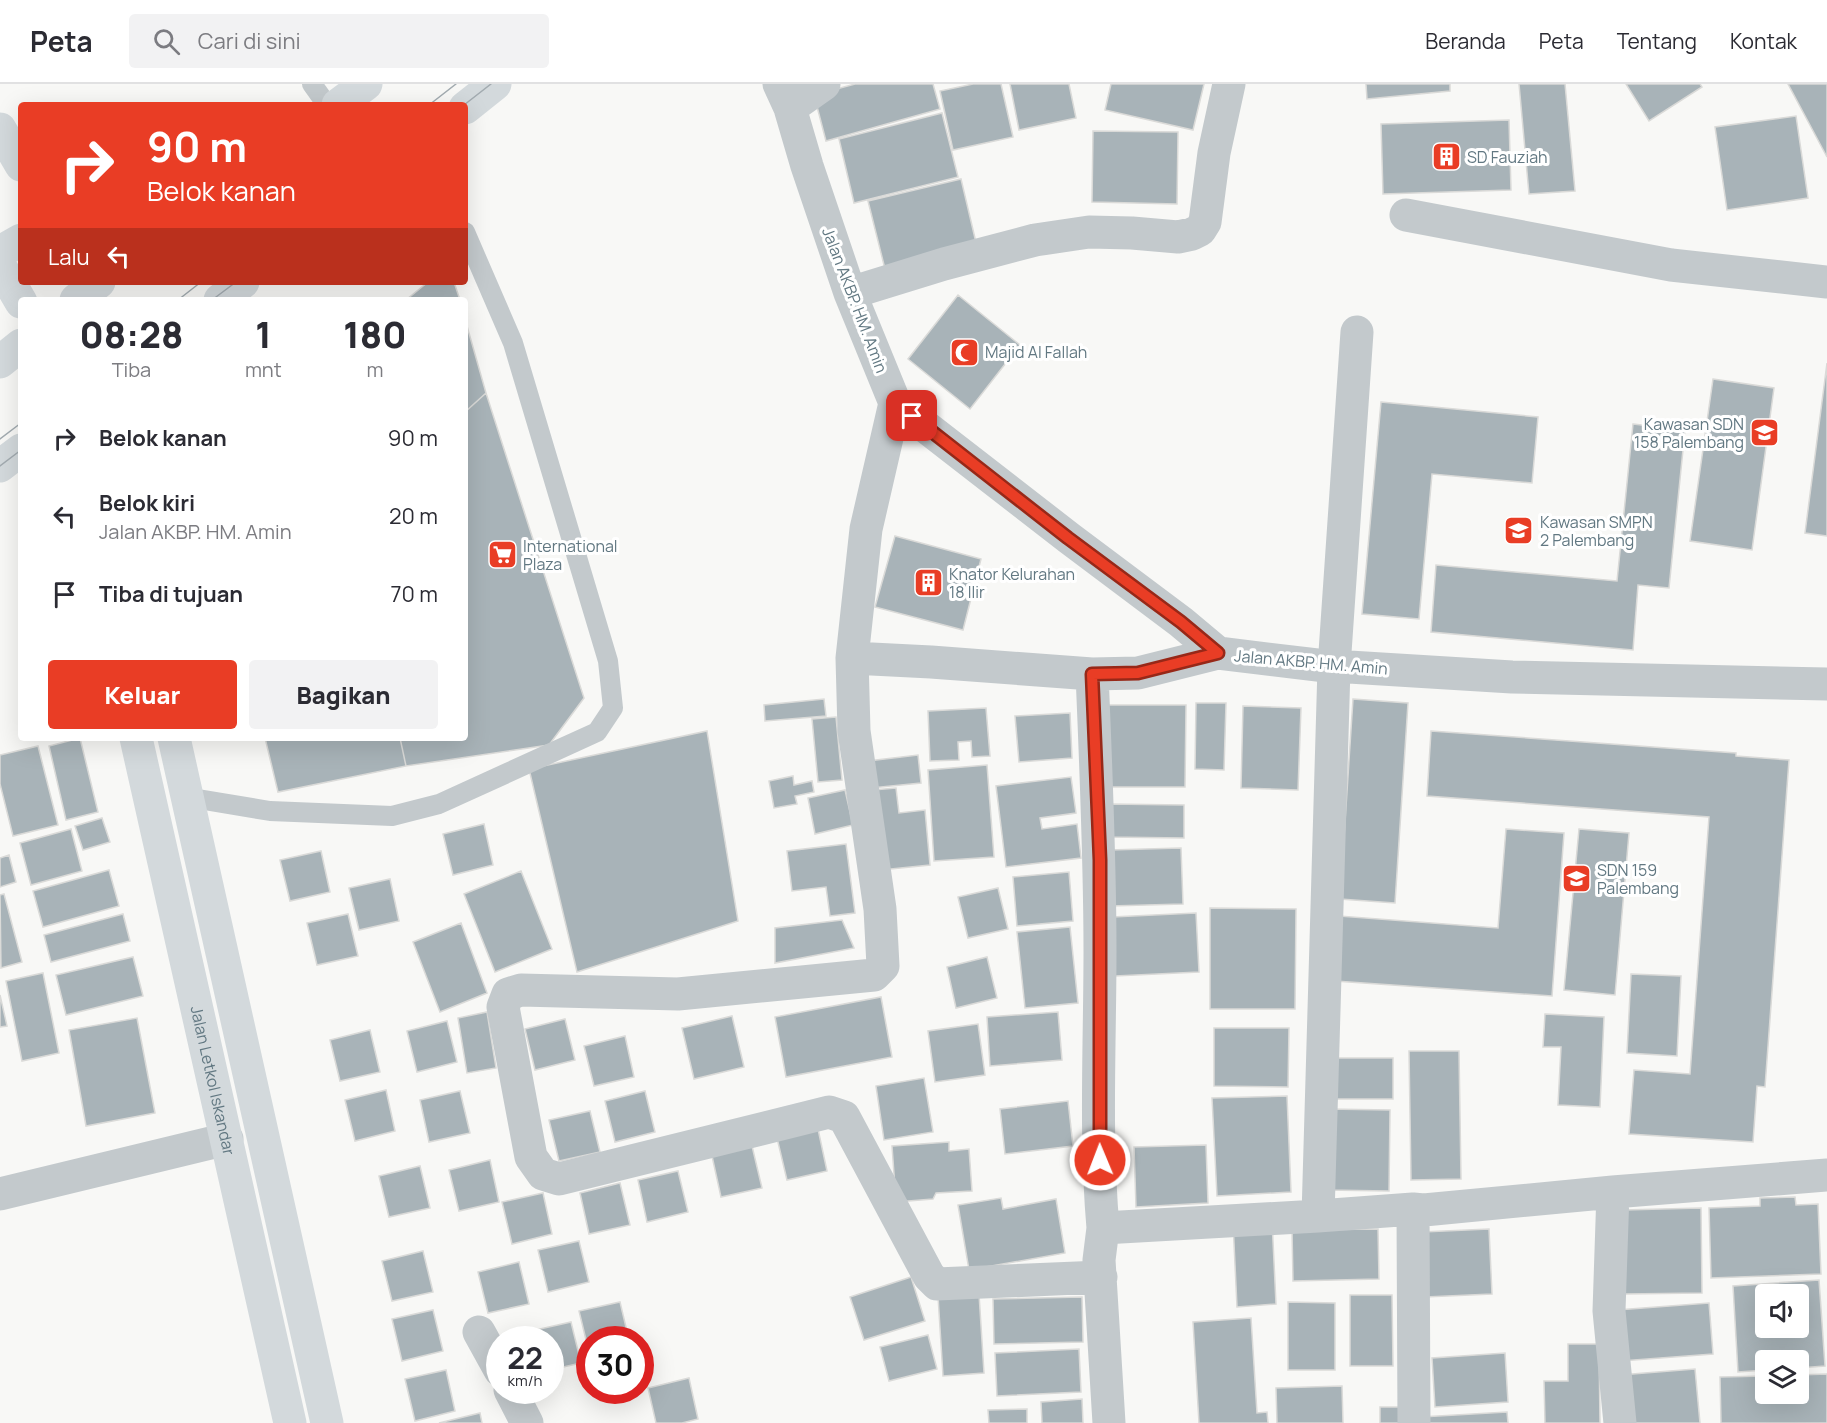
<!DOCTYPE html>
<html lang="id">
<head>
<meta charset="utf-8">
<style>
  :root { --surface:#fff; --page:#f2f2f3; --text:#2b2b33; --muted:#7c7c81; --line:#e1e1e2; --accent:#e93d25 }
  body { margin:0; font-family:Manrope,sans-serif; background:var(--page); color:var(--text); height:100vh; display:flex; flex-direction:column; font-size:22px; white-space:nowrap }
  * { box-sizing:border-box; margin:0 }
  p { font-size:20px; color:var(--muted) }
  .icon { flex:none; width:33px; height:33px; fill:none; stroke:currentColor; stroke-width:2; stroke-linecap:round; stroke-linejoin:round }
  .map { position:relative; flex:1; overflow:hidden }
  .details { position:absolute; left:18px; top:213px; width:450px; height:444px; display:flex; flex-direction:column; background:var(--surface); border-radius:6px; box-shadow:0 6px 24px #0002 }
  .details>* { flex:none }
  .banner { position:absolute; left:18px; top:18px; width:450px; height:183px; border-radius:6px; box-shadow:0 6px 24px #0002; background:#e93d25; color:#fff; overflow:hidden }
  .controls { position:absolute; left:1755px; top:1200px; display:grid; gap:12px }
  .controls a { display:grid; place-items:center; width:54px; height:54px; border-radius:6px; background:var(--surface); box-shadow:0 6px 24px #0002; font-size:30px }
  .speed { position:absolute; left:486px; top:1242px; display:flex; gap:12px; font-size:30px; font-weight:700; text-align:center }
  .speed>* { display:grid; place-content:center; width:78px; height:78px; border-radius:50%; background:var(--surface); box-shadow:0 6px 24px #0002; line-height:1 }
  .speed small { font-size:15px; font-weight:400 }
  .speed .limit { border:9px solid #d22; background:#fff; color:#111 }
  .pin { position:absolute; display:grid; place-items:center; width:51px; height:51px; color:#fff; margin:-26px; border-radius:12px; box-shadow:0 3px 9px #0006 }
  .me { position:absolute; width:66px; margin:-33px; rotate:359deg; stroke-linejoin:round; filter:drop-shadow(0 0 4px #0008) }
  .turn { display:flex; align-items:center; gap:21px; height:126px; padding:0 30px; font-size:27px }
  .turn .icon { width:78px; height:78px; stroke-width:2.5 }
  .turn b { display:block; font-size:42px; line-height:51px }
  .then { display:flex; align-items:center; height:57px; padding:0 30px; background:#0003; gap:12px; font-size:22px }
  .eta { display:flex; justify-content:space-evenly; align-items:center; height:102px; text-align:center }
  .eta b { font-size:36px; font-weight:800; line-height:42px }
  .button { display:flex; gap:12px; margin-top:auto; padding:12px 30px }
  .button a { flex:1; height:69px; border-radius:6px; background:var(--accent); color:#fff; font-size:24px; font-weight:800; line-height:69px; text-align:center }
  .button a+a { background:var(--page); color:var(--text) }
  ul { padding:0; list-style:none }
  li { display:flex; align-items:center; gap:18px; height:78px; padding:0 30px }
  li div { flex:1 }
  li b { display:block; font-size:22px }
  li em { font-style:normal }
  header { display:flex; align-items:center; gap:36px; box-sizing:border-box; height:84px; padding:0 30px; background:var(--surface); border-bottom:2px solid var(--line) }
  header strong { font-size:28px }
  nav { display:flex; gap:33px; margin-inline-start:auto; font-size:21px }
  .search { width:420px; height:54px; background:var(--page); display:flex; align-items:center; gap:15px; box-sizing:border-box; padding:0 21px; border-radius:6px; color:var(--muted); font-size:22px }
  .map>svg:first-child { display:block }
  .building { fill:#a8b3b8; stroke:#dadad8; stroke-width:1.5; fill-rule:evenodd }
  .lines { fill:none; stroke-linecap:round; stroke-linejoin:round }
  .lane { stroke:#c3c9cc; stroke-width:20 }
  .street { stroke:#c3c9cc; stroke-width:33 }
  .secondary { stroke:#d3d9dc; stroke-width:33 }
  .highway { stroke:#d3d9dc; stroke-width:33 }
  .tram { stroke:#a2abb0; stroke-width:1.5 }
  .route-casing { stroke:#972818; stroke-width:15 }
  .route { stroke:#e93d25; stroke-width:10 }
  .labels { text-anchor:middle; stroke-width:6; stroke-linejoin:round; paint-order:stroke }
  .poi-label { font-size:16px; fill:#627882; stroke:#fff; text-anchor:start }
  .street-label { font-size:16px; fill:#627882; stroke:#fff }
</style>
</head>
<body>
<header>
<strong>Peta</strong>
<div class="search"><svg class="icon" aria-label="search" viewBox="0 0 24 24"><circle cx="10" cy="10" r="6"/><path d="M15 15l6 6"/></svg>Cari di sini</div>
<nav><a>Beranda</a><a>Peta</a><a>Tentang</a><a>Kontak</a></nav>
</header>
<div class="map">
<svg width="1827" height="1339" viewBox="0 0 1827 1339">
  <rect width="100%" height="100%" fill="#f8f8f6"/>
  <path class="building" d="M855,0H933L940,25L826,57L814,11Z
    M973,0H1001L1013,53L953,66L940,7Z
    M1010,0H1069L1076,34L1019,46Z
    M1111,0H1204L1193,46L1105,26Z
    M1366,0H1450V7L1367,15Z
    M1519,0H1565L1575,107L1529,110Z
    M1626,0H1700L1702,3L1649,37Z
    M1788,0H1827V73Z
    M942,29L958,93L854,119L839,55Z
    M1796,32L1808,114L1727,126L1715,43Z
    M1509,36L1511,106L1383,110L1381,40Z
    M1093,47L1178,48L1177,120L1092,118Z
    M961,95L978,167L886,189L868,117Z
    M428,198H454L460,216H406Z
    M958,211L1020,261L970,325L908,275Z
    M465,235L486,309L465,328Z
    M1827,279V452L1805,449Z
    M1713,295L1774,304L1752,466L1690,457Z
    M486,309L584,614L549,661L406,682L400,654H465V328Z
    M1381,318L1538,333L1532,399L1432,390L1419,535L1362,530Z
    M1633,340L1685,346L1669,504L1638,501L1633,566L1431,548L1436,481L1617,497Z
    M895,452L981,475L963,546L875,523Z
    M824,615L826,632L765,637L764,621Z
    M1353,615L1408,619L1395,819L1340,815Z
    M1196,619H1226L1224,686L1195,685Z
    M1108,621H1186L1185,703H1108Z
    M1243,622L1301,624L1298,706L1241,704Z
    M986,624L990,672L972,673L971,657L958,658L959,676L930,677L928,627Z
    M1070,629L1072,674L1019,678L1015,632Z
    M836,633L842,696L818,698L812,635Z
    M707,647L738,837L577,888L529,685Z
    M1431,647L1736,669V672L1789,676L1765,1003L1757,1002L1753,1058L1629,1050L1634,986L1690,990L1709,733L1427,712Z
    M80,654L98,728L66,736L49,662Z
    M265,654H400L406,682L278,708Z
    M38,662L58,741L13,752L0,700V671Z
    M918,671L921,699L871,704L868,677Z
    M987,681L994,773L934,777L928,686Z
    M793,692L794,701L812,697L814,708L795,712L797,720L774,724L769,697Z
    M1071,693L1076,729L1040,734L1042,745L1077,740L1081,774L1006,783L996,702Z
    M896,704L899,729L925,726L930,781L881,786L873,706Z
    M845,706L853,741L815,750L808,714Z
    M1109,720L1184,721V754L1108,753Z
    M102,734L110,758L83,766L75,742Z
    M484,740L493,781L453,791L443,750Z
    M71,745L82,787L31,801L20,759Z
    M1506,745L1564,749L1552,912L1335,897L1339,832L1498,844Z
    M1579,745L1629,749L1615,911L1564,906Z
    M846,760L855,829L830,832L826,803L792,807L787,767Z
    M1181,764L1183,820L1110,822L1109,766Z
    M321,767L330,808L290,817L280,776Z
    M9,771L16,798L0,803V774Z
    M109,786L119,822L43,843L33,807Z
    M521,787L552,865L495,888L464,810Z
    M1069,788L1073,837L1017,842L1013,793Z
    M390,795L399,837L359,846L349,804Z
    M998,804L1008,845L968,854L958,813Z
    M4,810L22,878L1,884L0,811Z
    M1210,824L1296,825L1295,925H1210Z
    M1196,829L1199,888L1115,892L1112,833Z
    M123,830L130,857L51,878L44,851Z
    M348,830L358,872L317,881L307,839Z
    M842,836L854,864L775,879V844Z
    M461,839L487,909L440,928L413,858Z
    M1070,843L1078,919L1025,924L1017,848Z
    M133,873L143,912L66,931L56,891Z
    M987,873L997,914L956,924L947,883Z
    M43,889L59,969L22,977L6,897Z
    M1631,890L1681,892L1677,972L1627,969Z
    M0,911L7,942L0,943Z
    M881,913L892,973L786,993L775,933Z
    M487,928L496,984L467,989L458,934Z
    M1058,928L1062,976L990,982L987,933Z
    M1545,930L1604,933L1600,1023L1558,1021L1561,963H1543Z
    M732,932L744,983L694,995L682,944Z
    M137,934L155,1029L86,1042L69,946Z
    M565,935L575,976L535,986L525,945Z
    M447,937L457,978L417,988L407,947Z
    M978,940L985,991L935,998L928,947Z
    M1214,944H1289L1288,1003L1214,1002Z
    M370,946L380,988L340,997L330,956Z
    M625,952L634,993L594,1002L584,962Z
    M1409,967H1459L1461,1095L1411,1096Z
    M1328,974H1393V1015H1328Z
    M924,994L933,1048L884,1056L876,1002Z
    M386,1006L395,1047L355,1057L345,1016Z
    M460,1007L470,1049L429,1058L420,1016Z
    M645,1007L655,1048L615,1058L605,1017Z
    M1287,1012L1291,1108L1217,1112L1212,1014Z
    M1068,1017L1073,1062L1005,1070L1000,1025Z
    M1327,1025L1390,1026L1389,1107L1326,1106Z
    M590,1027L600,1068L559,1077L549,1036Z
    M818,1045L827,1087L787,1096L777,1054Z
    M949,1058V1067L969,1065L972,1107L936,1109L933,1115L896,1118L892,1062Z
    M1206,1061L1208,1119L1136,1123L1134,1063Z
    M752,1062L762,1104L721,1113L712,1072Z
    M490,1076L499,1118L459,1127L449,1086Z
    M420,1082L430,1124L389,1133L379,1092Z
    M678,1087L688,1128L647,1138L638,1096Z
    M620,1099L630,1141L589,1150L580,1109Z
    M543,1109L552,1150L512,1160L502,1118Z
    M1795,1113L1796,1121L1818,1120L1821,1190L1711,1194L1709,1124L1760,1122V1114Z
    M1001,1114L1003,1125L1056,1115L1065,1169L969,1186L958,1121Z
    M1701,1124L1702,1209L1624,1210L1623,1126Z
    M1272,1136L1276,1220L1237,1223L1233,1138Z
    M1378,1145L1379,1195L1293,1197L1292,1146Z
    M1489,1145L1492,1210L1425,1213L1422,1148Z
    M579,1157L589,1198L548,1208L538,1166Z
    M423,1167L433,1208L392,1217L382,1177Z
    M519,1178L529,1220L488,1229L478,1188Z
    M911,1193L925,1237L864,1256L850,1213Z
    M1819,1196L1825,1282L1798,1284V1276H1766V1286L1738,1288L1733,1202ZM1766,1210H1798V1244H1766Z
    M979,1210L984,1289L943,1292L938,1212Z
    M1350,1211H1392L1393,1282H1350Z
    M1082,1213L1083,1258L994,1260L993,1215Z
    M620,1218L629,1256H590L589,1268L579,1227Z
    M1288,1218L1335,1219V1286H1288Z
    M1709,1219L1713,1270L1621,1277L1617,1226Z
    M433,1226L443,1267L402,1277L392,1235Z
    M1251,1234L1257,1329L1267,1328L1268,1339H1199L1193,1238Z
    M571,1238L581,1279L550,1286V1256H533L531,1247Z
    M928,1251L937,1285L889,1297L880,1263Z
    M1568,1260H1599L1600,1339H1545L1544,1297H1568Z
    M1079,1265L1081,1308L997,1312L995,1269Z
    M1505,1269L1508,1318L1435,1323L1432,1274Z
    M1695,1285L1700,1339H1624L1620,1291Z
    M446,1286L455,1327L415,1337L405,1295Z
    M1827,1290V1339H1721L1720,1293L1766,1292V1310H1798V1291Z
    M689,1294L698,1335L682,1339H656L648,1304Z
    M1342,1302L1343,1339H1277L1276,1304Z
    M1082,1315L1083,1339H1042L1041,1318Z
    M1380,1323H1407V1339H1380Z
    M1027,1325V1339H989L988,1326Z
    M1507,1328L1508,1339H1421V1333Z
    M480,1329L482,1339H439Z"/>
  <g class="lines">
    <path class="lane" d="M312,0L327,21
      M186,713L270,727L392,732L439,720L597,648L613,624L608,577L513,259L465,148"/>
    <path class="street" d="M779,0L790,24L807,82L850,209L895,319L1069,454L1181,538L1218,569L1334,583H1349L1512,593L1827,600
      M790,24L824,0
      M1406,131L1671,181L1827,198
      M850,209L944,180L1035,156L1089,148L1132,149L1178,153L1192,150L1200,146L1205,138L1214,69L1229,0
      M895,319L866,445L852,574L854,647L880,825L883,882L874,891L678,910L521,906L508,910L503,923L531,1073L543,1090L559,1095L829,1028L844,1033L929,1192L937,1200L1101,1193
      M1218,569L1138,589L1092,590C1096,683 1100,775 1100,867C1100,959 1095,1052 1103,1144L1318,1132L1413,1125L1424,1126L1613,1108L1827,1091
      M852,574L931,578L1092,590
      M1613,1108L1609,1227L1620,1339
      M0,1110L227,1055
      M1413,1125L1414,1339
      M1318,1132L1334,583L1357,248
      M1103,1144L1099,1176L1109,1339
      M479,1248L500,1286
      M510,1306L527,1339"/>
    <g class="secondary">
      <path d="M0,45L21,81"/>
      <path d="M0,168L21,156"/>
      <path d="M0,182L21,218"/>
      <path id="s1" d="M136,654L290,1339"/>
      <path d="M174,654L327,1339"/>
    </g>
    <path class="highway" d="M338,21L366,0
      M465,24L495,0
      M76,216L99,198
      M220,216L243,198
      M0,278L21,261
      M0,382L21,366"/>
    <path class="tram" d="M429,21L456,0
      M464,21L491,0
      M178,216L201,198
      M212,216L236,198
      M0,355L21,339
      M0,382L21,366"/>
  </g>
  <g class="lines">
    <defs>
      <path id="route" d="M912,332L1068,454L1181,538L1218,569L1138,589L1092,590L1100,776V1076"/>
    </defs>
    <use href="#route" class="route-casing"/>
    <use href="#route" class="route"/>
  </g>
  <defs>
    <symbol id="building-square" viewBox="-11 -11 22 22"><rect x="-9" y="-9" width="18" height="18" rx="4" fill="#e93d25" stroke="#fff"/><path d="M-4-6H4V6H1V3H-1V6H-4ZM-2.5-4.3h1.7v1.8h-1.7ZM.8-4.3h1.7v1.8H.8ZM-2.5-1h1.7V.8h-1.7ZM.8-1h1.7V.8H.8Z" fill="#fff"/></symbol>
    <symbol id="mosque-square" viewBox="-11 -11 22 22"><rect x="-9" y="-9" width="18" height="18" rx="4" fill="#e93d25" stroke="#fff"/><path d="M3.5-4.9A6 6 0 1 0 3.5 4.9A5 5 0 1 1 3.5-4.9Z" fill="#fff"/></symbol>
    <symbol id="school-square" viewBox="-11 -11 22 22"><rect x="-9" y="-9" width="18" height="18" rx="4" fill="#e93d25" stroke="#fff"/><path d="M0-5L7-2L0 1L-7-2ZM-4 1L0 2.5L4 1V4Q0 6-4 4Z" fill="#fff"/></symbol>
    <symbol id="supermarket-square" viewBox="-11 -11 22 22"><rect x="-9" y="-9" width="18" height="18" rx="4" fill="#e93d25" stroke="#fff"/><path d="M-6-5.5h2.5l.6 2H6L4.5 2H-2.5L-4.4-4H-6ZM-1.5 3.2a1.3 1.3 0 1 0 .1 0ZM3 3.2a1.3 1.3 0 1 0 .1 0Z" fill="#fff"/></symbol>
  </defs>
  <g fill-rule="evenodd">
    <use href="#building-square" x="1430" y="56" width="33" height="33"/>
    <use href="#mosque-square" x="948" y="252" width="33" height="33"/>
    <use href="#school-square" x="1748" y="332" width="33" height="33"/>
    <use href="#school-square" x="1502" y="430" width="33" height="33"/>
    <use href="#supermarket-square" x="486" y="454" width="33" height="33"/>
    <use href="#building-square" x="912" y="482" width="33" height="33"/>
    <use href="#school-square" x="1560" y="778" width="33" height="33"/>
  </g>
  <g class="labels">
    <g class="poi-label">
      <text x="1467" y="79">SD Fauziah</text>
      <text x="985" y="274">Majid Al Fallah</text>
      <text x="1744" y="346" text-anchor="end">Kawasan SDN<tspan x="1744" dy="18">158 Palembang</tspan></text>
      <text x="1540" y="444">Kawasan SMPN<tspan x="1540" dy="18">2 Palembang</tspan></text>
      <text x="523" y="468">International<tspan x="523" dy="18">Plaza</tspan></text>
      <text x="949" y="496">Knator Kelurahan<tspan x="949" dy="18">18 Ilir</tspan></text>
      <text x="1597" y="792">SDN 159<tspan x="1597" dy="18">Palembang</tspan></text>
    </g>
    <g class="street-label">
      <text transform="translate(855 216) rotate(69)" y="6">Jalan AKBP. HM. Amin</text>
      <text transform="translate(1311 578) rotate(5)" y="6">Jalan AKBP. HM. Amin</text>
      <text dy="6" stroke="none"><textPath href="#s1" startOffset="351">Jalan Letkol Iskandar</textPath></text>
    </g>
  </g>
</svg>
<div class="controls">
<a><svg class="icon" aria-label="sound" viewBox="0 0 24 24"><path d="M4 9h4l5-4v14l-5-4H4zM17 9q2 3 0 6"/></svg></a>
<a><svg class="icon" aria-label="layers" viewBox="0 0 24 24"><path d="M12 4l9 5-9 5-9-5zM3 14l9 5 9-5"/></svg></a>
</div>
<div class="speed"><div>22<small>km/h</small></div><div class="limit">30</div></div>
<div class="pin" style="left:912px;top:332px;background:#d93025"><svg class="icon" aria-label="arrive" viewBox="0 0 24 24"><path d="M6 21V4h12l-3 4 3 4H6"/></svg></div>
<svg class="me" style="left:1100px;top:1076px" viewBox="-20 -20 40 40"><circle r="17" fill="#e93d25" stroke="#fff" stroke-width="3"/><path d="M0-11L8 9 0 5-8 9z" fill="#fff"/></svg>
<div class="banner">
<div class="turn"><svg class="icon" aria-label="right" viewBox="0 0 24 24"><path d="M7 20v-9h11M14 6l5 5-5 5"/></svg><div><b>90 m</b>Belok kanan</div></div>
<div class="then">Lalu<svg class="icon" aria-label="left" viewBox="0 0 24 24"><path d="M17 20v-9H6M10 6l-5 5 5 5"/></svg></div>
</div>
<section class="details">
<div class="eta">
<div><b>08:28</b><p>Tiba</p></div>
<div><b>1</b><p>mnt</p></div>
<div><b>180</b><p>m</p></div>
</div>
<ul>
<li><svg class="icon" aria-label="right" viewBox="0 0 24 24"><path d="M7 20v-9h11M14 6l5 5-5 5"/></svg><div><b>Belok kanan</b></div><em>90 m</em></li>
<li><svg class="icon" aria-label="left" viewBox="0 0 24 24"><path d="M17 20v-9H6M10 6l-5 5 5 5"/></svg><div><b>Belok kiri</b><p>Jalan AKBP. HM. Amin</p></div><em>20 m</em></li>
<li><svg class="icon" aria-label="arrive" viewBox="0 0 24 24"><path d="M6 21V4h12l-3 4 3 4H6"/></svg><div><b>Tiba di tujuan</b></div><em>70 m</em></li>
</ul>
<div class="button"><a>Keluar</a><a>Bagikan</a></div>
</section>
</div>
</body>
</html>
